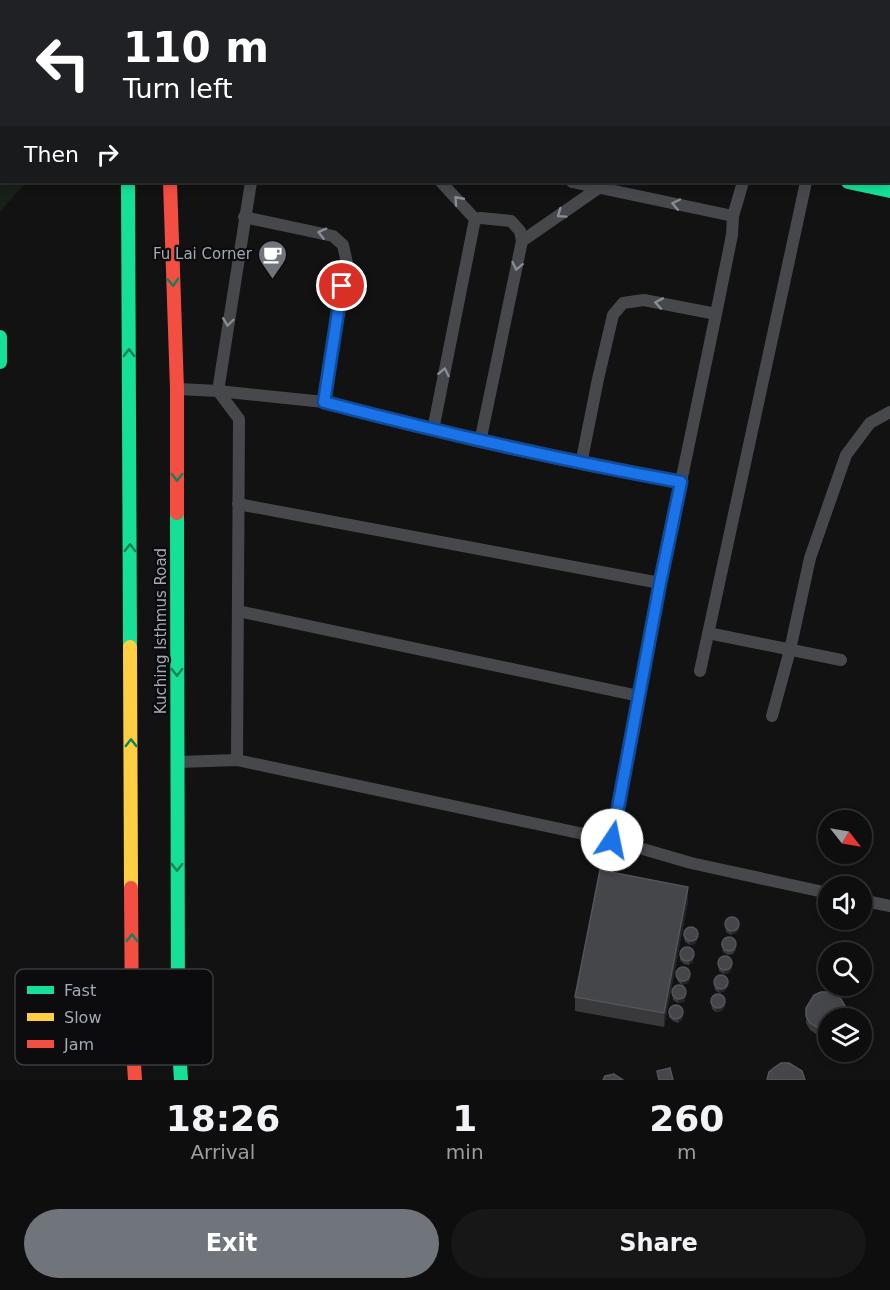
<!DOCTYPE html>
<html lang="en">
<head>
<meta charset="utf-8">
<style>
  :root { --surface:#0e0e0e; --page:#171717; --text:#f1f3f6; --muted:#9b9c9e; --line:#2e2e2e; --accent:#70757b }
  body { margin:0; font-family:"DejaVu Sans",sans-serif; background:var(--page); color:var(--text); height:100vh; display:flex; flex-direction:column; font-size:22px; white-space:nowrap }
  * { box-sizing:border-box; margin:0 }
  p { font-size:20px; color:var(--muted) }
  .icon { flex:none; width:33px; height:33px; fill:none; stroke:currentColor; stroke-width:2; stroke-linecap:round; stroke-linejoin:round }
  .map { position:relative; height:1080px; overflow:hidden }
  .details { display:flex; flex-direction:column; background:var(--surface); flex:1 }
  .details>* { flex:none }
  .guide { position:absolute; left:0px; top:0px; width:891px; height:183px; box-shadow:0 3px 9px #0003,0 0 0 2px var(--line); background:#202124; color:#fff; overflow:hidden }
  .needle { width:39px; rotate:121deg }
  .controls { position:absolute; left:818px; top:810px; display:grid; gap:12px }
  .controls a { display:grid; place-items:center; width:54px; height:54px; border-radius:50%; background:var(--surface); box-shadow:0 3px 9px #0003,0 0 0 2px var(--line); font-size:30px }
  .pin { position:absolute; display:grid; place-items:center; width:51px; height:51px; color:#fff; margin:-26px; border:3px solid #fff; border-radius:50%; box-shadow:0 2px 6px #0007 }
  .me { position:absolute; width:66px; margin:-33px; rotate:11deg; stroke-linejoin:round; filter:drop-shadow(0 0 4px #0008) }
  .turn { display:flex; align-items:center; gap:21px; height:126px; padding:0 24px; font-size:27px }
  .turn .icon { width:78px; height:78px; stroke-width:2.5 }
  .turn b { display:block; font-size:42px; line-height:51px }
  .then { display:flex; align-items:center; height:57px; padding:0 24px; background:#0003; gap:12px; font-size:22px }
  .eta { display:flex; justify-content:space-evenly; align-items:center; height:102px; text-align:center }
  .eta b { font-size:36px; font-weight:700; line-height:42px }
  .button { display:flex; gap:12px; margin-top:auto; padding:12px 24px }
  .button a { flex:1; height:69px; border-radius:36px; background:var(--accent); color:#fff; font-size:24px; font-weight:700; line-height:69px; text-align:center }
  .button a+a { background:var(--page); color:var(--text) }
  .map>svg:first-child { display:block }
  .green { fill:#181f18 }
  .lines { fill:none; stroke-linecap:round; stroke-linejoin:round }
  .lane { stroke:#46484b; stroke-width:12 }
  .fast { stroke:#16e098; stroke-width:14 }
  .slow { stroke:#ffcf43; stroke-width:14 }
  .jam { stroke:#f24e42; stroke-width:14 }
  .wall { fill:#39393c }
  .shaded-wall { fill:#252526 }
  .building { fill:#444649; stroke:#53555a; stroke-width:1.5 }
  .oneway { stroke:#868d94 }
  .oneway2 { stroke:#12815a }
  .route-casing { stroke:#114b97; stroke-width:15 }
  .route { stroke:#1a73e8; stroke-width:10 }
  .labels { text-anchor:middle; stroke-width:4.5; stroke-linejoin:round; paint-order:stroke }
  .poi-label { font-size:15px; fill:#a2aab4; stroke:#0c0c0e; text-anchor:end }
  .street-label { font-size:15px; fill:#a2aab4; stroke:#0c0c0e }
  .key { fill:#0c0c0e; stroke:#393b40; stroke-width:1.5 }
  .key-label { font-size:16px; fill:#a2aab4 }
</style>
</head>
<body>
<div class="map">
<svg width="890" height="1080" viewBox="0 0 890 1080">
  <rect width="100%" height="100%" fill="#121212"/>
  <path class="green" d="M0,0L64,1L2,2V182H26L0,212Z"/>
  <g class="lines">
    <path class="lane" d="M457,0V2
      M624,0L626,2
      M441,182L475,219
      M572,182L733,216
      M244,217L333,236L343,245L347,263L337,309L324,402
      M522,241L600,187
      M179,389L218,391L324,402L480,442L581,464L681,482
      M433,430L475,219L481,218L511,221L520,231L522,241L480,442
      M581,464L598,379L613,315L623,303L644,300L716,314
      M238,504L660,583
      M238,611L639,696
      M708,633L841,660
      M700,671L806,182
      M772,716L790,650L810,558L846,455L870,423L890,412
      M237,760L239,419L218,391L251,182
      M178,762L237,760L612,840L691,863L828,893
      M612,840L660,583L716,314L732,235L733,216L743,182
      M861,900L890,906"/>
    <path class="fast" d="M99,0L100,2
      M128,182L130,647
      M848,182L890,191
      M0,337V362
      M177,513L178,1032L181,1080"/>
    <path class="slow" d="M125,0V2
      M130,647L131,888"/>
    <path class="jam" d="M169,0V2
      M382,0L387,2
      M170,182L177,389V513
      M131,888L132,1033L135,1080"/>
  </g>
  <path class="wall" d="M688,901L664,1027L575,1011V997Z
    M725,922L739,929L736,933L731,935L726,932Z
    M683,933L698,939L695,944L690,945L685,942Z
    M721,943L736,949L733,954L728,955L723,952Z
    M680,956L693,962L689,965L684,964L680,960Z
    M718,962L732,968L729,973L724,974L719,971Z
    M676,973L690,979L688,983L682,985L678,982Z
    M714,981L728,986L725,991L719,993L715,990Z
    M672,991L686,997L684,1002L678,1003L673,1000Z
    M711,1000L725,1006L722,1011L716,1012L712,1009Z
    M806,1008L845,1018H828V1037L822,1038L810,1030L806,1023Z
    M669,1014H683L682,1019L678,1023L673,1021L669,1017Z"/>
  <path class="shaded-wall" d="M688,887V901L664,1027V1013Z
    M739,925V929L736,933L731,935V931Z
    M698,935V939L695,944L690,945V942Z
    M694,953L693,962L689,965V961Z
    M732,964V968L729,973L724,974V971Z
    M690,975V979L688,983L682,985V981Z
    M728,983V986L725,991L719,993V989Z
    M686,993V997L684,1002L678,1003V999Z
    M725,1002V1006L722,1011L716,1012V1008Z
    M683,1010L682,1019L678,1023V1019Z"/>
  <path class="building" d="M600,870L688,887L664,1013L575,997Z
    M725 924a7 7 0 1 1 14 0a7 7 0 1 1-14 0Z
    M684 934a7 7 0 1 1 14 0a7 7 0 1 1-14 0Z
    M722 944a7 7 0 1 1 14 0a7 7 0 1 1-14 0Z
    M680 954a7 7 0 1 1 14 0a7 7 0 1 1-14 0Z
    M718 963a7 7 0 1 1 14 0a7 7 0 1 1-14 0Z
    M676 974a7 7 0 1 1 14 0a7 7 0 1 1-14 0Z
    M714 982a7 7 0 1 1 14 0a7 7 0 1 1-14 0Z
    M672 992a7 7 0 1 1 14 0a7 7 0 1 1-14 0Z
    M821,992H828L836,994L841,999L845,1006V1014L842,1018H828V1030H822L810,1023L806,1016V1008L814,995Z
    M711 1001a7 7 0 1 1 14 0a7 7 0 1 1-14 0Z
    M669 1012a7 7 0 1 1 14 0a7 7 0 1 1-14 0Z
    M781,1063H789L802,1071L805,1080H767L769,1072L775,1067Z
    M670,1068L673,1080H659L657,1071Z
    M614,1074L623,1080H603L605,1076Z"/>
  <defs><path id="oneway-chevron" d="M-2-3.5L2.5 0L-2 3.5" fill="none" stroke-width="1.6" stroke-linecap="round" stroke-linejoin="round" transform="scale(1.5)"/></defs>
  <g class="oneway">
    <use href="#oneway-chevron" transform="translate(458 200) rotate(-132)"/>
    <use href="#oneway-chevron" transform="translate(676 204) rotate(-168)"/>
    <use href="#oneway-chevron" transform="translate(561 214) rotate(145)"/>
    <use href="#oneway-chevron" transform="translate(322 233) rotate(-166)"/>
    <use href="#oneway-chevron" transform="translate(517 266) rotate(102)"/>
    <use href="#oneway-chevron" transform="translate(659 303) rotate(-170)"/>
    <use href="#oneway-chevron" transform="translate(228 322) rotate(98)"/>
    <use href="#oneway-chevron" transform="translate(444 372) rotate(-79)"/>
  </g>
  <g class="oneway2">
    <use href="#oneway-chevron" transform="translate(173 282) rotate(88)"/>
    <use href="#oneway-chevron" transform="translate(129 353) rotate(-90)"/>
    <use href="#oneway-chevron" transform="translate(177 477) rotate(90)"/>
    <use href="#oneway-chevron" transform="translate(130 548) rotate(-90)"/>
    <use href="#oneway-chevron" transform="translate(177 672) rotate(90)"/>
    <use href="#oneway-chevron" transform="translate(131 743) rotate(-90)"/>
    <use href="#oneway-chevron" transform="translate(177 867) rotate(90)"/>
    <use href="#oneway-chevron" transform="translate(132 938) rotate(-90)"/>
  </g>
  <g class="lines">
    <defs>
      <path id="route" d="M342,286L324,402C442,433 561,460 681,482L660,583L612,840"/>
    </defs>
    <use href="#route" class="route-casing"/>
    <use href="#route" class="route"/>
  </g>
  <defs>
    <symbol id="cafe-pin" viewBox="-11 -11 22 30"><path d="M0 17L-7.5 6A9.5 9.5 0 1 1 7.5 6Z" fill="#70757b" stroke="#0c0c0e"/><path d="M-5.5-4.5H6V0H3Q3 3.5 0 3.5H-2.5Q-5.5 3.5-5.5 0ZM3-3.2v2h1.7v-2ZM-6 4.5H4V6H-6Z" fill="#fff"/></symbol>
  </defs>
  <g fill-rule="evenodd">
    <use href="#cafe-pin" x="256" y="238" width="33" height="45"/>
  </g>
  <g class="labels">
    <g class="poi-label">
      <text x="252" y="259">Fu Lai Corner</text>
    </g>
    <g class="street-label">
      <text transform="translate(161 631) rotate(-90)" y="5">Kuching Isthmus Road</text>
    </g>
  </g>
  <rect x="15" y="969" width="198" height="96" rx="9" class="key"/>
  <rect x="27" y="986" width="27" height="8" fill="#16e098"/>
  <rect x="27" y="1013" width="27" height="8" fill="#ffcf43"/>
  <rect x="27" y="1040" width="27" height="8" fill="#f24e42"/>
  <g class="key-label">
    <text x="64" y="996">Fast</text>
    <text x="64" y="1023">Slow</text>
    <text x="64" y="1050">Jam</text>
  </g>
</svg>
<div class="controls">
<a><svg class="needle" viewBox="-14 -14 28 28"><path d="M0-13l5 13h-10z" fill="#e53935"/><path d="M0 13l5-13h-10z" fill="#9b9c9e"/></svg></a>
<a><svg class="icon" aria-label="sound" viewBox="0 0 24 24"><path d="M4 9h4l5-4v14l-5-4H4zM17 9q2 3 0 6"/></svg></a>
<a><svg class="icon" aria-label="search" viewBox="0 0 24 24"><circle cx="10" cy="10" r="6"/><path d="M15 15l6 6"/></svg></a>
<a><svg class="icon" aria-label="layers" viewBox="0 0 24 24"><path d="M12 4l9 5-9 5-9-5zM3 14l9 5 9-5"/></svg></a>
</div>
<div class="pin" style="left:342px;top:286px;background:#d93025"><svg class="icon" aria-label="arrive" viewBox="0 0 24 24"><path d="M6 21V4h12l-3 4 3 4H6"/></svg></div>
<svg class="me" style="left:612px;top:840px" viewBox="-20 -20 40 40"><circle r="19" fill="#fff"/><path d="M0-13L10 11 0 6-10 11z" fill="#1a73e8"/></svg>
<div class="guide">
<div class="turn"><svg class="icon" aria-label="left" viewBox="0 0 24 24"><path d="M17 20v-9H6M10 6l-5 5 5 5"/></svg><div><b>110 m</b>Turn left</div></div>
<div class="then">Then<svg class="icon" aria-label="right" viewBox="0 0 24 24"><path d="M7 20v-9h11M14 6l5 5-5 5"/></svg></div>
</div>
</div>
<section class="details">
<div class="eta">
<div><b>18:26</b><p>Arrival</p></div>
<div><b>1</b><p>min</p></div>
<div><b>260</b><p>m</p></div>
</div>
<div class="button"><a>Exit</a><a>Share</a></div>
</section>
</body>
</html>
